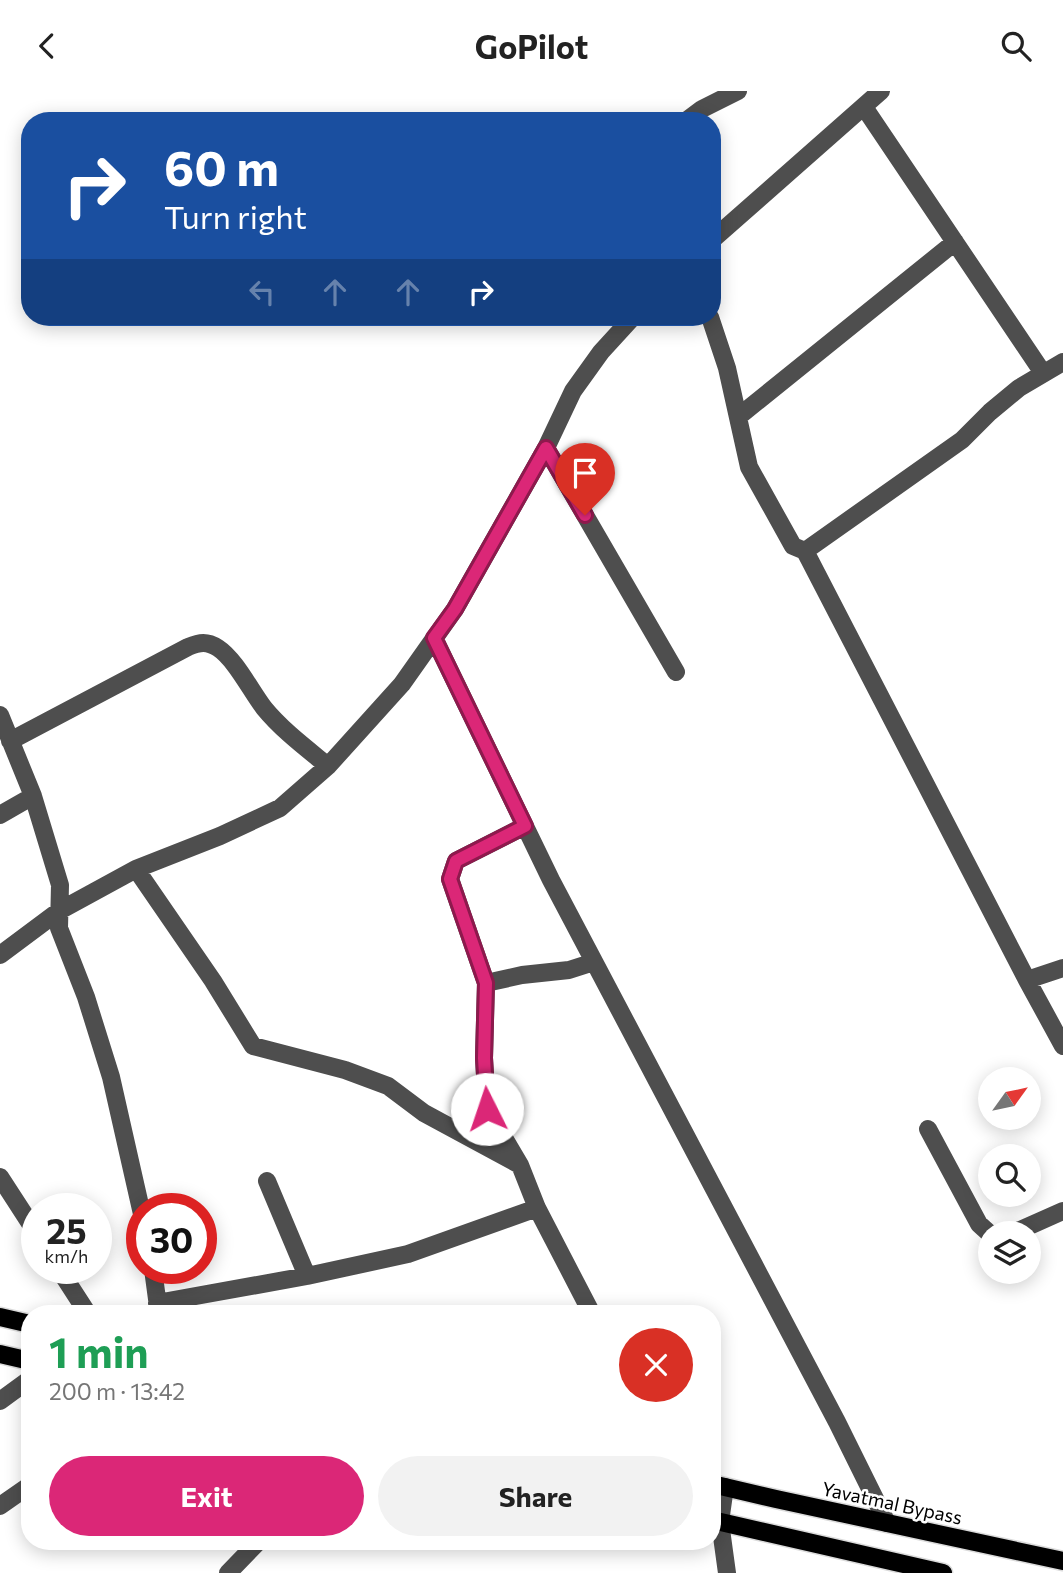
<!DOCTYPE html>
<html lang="en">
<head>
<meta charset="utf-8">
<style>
  :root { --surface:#fff; --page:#f2f2f2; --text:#222; --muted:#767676; --accent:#db2777 }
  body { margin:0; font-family:Commissioner,sans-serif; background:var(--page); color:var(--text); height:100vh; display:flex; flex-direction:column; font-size:26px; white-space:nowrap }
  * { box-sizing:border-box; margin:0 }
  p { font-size:23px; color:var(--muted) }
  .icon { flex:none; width:38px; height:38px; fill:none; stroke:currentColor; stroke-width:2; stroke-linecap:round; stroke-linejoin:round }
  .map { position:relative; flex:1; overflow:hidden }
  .drawer { position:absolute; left:21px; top:1214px; width:700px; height:245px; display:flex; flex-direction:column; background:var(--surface); border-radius:28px; box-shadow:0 4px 18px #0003 }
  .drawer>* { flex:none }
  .top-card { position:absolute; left:21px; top:21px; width:700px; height:214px; border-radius:28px; box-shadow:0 4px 18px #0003; background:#1a4fa0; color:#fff; overflow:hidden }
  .needle { width:46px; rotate:57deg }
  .fabs { position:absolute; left:978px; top:976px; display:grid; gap:14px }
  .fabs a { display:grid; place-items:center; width:63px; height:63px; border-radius:50%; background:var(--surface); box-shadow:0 4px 18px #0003; font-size:35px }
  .speed { position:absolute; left:21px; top:1102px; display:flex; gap:14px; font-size:35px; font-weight:700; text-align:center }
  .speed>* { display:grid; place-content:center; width:91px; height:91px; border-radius:50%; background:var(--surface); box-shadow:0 4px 18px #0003; line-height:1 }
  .speed small { font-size:18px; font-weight:400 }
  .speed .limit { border:10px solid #d22; background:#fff; color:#111 }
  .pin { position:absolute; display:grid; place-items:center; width:60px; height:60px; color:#fff; margin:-72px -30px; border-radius:50% 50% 50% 0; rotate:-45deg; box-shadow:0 0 7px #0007 }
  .pin .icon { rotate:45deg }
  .me { position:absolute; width:77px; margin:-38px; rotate:356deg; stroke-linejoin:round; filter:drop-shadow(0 0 5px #0008) }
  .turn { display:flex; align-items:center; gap:24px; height:147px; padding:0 28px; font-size:32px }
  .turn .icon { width:91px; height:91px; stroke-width:2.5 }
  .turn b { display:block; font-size:49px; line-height:60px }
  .lanes { display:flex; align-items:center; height:66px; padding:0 28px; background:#0003; justify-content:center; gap:35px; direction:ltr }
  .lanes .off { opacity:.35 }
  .round { display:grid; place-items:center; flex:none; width:74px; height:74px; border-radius:37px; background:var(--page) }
  .headline { display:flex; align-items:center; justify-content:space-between; height:119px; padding:0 28px }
  h1 { font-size:42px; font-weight:700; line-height:52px; color:#1e9e55 }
  .cta { display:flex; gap:14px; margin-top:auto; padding:14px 28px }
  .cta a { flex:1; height:80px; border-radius:42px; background:var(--accent); color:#fff; font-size:28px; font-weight:700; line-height:80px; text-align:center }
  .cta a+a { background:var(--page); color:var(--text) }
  header { display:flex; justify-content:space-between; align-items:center; height:91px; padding:0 28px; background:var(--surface); font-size:32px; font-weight:700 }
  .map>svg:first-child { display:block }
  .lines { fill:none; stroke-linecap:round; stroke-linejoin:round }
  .major-casing { stroke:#dbdbdb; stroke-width:21 }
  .minor { stroke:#4e4e4e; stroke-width:18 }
  .major { stroke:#000; stroke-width:18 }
  .route-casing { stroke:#8e194d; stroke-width:18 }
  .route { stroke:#db2777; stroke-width:12 }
  .labels { text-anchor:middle; stroke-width:5; stroke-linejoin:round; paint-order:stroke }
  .street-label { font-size:19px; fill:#000; stroke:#fff }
</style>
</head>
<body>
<header><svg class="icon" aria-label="back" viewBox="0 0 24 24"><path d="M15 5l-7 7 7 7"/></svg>GoPilot<svg class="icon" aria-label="search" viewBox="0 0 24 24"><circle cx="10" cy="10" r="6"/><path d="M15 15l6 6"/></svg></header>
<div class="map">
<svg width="1063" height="1482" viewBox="0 0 1063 1482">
  <rect width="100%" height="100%" fill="#fff"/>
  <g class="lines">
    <defs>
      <path id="major" d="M0,1226L30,1233
        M0,1263L30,1270
        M712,1393L776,1408L1063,1470
        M712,1429L943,1482"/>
    </defs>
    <use href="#major" class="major-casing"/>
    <path class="minor" d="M864,16L1043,282
      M686,30L702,18L738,0
      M712,149L881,0
      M710,226L727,277L749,376L793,455L805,460L962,349L990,321L1019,297L1063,271
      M738,326L955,151
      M546,357L676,581
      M805,460L1027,889L1063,955
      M434,547L551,789L837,1331L887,1432
      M0,624L33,705L60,794L59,837L86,906L111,986L142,1123
      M10,650L188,556C200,551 207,550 218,557C235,568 251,600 264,617C282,639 306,657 328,675
      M0,724L33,705
      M525,735L456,770L450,788L486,892L484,967L487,1018L520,1074L537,1117L592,1223
      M136,778L213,890L253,955L345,979L388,995L424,1022L520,1074
      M0,864L59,820L136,778L220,745L280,717L328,675L402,593L455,518L546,357L573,300L601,261L633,226
      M1027,889L1063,877
      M486,892L522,884L569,879L594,871
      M928,1038L979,1133L990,1143
      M0,1086L37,1143
      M267,1090L307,1185
      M1011,1143L1063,1120
      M59,1178L88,1223
      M153,1178L159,1223
      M157,1212L307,1185L408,1163L537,1117
      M0,1310L30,1288
      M725,1396L720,1431L727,1482
      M0,1415L30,1394
      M228,1482L258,1451"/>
    <use href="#major" class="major"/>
  </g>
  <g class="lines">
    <defs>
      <path id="route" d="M487,1018L484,967L486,892L450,788L456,770L525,735L434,547L455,518L546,357L585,424"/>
    </defs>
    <use href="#route" class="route-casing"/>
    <use href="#route" class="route"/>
  </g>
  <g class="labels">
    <g class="street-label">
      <text transform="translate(892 1412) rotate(12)" y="7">Yavatmal Bypass</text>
    </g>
  </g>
</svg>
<div class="fabs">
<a><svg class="needle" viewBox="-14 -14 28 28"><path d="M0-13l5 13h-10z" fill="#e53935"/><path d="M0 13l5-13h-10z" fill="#767676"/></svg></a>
<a><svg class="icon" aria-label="search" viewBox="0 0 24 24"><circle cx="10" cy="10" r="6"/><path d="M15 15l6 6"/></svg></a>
<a><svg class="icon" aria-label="layers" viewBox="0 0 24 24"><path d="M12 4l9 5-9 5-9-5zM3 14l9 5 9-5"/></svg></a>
</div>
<div class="speed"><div>25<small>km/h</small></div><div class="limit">30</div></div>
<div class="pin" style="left:585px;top:424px;background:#d93025"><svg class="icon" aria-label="arrive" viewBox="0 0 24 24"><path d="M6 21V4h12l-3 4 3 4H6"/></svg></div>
<svg class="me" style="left:487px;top:1018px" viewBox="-20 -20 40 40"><circle r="19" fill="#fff"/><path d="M0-13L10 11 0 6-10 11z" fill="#db2777"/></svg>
<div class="top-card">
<div class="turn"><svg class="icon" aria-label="right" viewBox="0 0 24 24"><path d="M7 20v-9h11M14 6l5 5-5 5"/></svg><div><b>60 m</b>Turn right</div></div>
<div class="lanes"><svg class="icon off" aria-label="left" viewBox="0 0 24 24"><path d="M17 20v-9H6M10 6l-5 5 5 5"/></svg><svg class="icon off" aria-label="ahead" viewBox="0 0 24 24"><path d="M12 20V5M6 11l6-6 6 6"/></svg><svg class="icon off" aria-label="ahead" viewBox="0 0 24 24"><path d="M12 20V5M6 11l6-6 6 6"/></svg><svg class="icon" aria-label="right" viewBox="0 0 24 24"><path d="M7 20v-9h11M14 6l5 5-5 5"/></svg></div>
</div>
<section class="drawer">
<div class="headline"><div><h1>1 min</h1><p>200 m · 13:42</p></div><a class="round" style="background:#d93025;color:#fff"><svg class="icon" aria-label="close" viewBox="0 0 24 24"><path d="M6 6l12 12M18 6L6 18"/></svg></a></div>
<div class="cta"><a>Exit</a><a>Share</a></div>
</section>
</div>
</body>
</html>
